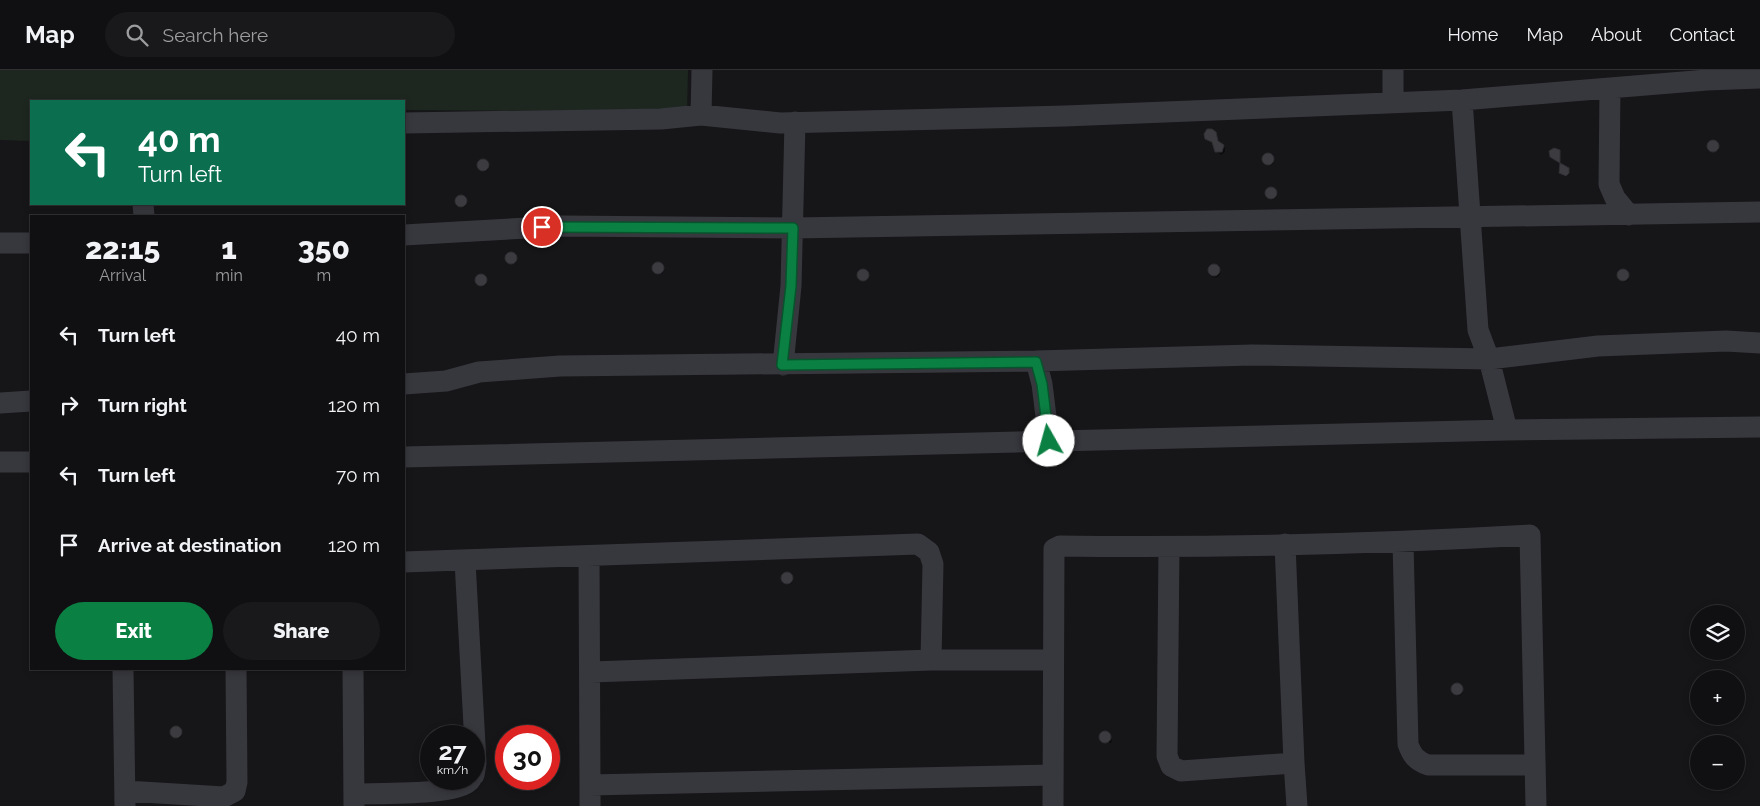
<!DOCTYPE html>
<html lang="en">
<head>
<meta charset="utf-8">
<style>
  :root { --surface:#101012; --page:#19191b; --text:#f1f3f6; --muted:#9c9d9f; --line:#303032; --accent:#0b8043 }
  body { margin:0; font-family:Raleway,sans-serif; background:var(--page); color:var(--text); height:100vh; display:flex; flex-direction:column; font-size:19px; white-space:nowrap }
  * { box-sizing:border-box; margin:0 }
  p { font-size:16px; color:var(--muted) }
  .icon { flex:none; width:28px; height:28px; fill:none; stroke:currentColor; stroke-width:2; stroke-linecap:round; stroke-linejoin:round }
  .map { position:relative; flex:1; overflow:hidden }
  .details { position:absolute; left:30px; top:145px; width:375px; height:455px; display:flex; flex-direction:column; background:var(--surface); border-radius:0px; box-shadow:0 2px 8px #0003,0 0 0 1px var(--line) }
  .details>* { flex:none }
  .guide { position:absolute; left:30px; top:30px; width:375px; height:105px; border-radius:0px; box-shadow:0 2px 8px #0003,0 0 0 1px var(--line); background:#0b6e4f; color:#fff; overflow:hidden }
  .buttons { position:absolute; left:1690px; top:535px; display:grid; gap:10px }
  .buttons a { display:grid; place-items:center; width:55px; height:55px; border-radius:50%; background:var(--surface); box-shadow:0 2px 8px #0003,0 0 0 1px var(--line); font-size:25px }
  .speed { position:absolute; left:420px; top:655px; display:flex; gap:10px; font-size:25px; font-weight:700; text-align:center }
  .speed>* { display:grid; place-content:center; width:65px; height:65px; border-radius:50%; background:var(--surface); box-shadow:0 2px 8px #0003,0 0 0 1px var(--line); line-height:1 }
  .speed small { font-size:12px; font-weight:400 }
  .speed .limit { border:8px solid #d22; background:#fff; color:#111 }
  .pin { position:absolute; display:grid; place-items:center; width:42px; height:42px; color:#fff; margin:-21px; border:2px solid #fff; border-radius:50%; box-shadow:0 1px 5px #0007 }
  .me { position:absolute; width:55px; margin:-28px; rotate:353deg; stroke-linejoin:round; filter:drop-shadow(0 0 4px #0008) }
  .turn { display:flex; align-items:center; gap:18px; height:105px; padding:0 25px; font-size:22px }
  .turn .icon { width:65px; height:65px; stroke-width:2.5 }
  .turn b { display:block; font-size:35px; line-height:42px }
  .eta { display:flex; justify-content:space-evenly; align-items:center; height:85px; text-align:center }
  .eta b { font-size:30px; font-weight:800; line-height:35px }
  .action { display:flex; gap:10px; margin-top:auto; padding:10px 25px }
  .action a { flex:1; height:58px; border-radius:30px; background:var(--accent); color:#fff; font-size:20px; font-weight:800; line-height:58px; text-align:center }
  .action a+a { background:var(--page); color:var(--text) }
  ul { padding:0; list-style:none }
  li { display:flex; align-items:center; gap:15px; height:70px; padding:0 25px }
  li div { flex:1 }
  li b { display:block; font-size:19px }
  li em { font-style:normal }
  header { display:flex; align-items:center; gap:30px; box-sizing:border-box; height:70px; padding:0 25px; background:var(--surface); border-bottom:1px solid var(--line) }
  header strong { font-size:24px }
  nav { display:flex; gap:28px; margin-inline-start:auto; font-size:18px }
  .search { width:350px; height:45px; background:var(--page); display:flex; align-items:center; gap:12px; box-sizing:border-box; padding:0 18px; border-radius:28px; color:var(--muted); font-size:19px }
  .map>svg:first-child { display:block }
  .green { fill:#1d2720 }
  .shadow { fill:#0007 }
  .building { fill:#3b3b40; stroke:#303034 }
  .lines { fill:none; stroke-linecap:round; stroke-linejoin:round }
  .minor { stroke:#37373e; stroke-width:21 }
  .route-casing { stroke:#07532c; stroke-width:12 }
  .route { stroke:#0b8043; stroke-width:9 }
</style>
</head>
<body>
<header>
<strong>Map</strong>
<div class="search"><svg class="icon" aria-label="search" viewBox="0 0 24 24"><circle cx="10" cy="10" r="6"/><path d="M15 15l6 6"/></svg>Search here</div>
<nav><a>Home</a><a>Map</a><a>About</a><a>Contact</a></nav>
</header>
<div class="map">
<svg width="1760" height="736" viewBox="0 0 1760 736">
  <rect width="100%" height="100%" fill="#161618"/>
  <path class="green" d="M0,0H688L687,42L404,40V31H31V71L0,70Z"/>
  <path class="shadow" d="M1216,64L1219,74L1225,78V82L1221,85L1215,80Z
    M1714,71L1719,80L1713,82L1709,78V74Z
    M1559,81L1561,95L1570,100L1566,107L1560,103L1561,94L1553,88Z
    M1263.5 90a5.5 5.5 0 1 1 11 0a5.5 5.5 0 1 1-11 0Z
    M478.5 96a5.5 5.5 0 1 1 11 0a5.5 5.5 0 1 1-11 0Z
    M1266.5 124a5.5 5.5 0 1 1 11 0a5.5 5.5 0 1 1-11 0Z
    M456.5 132a5.5 5.5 0 1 1 11 0a5.5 5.5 0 1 1-11 0Z
    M507 189a5 5 0 1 1 10 0a5 5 0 1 1-10 0Z
    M653.5 199a5.5 5.5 0 1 1 11 0a5.5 5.5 0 1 1-11 0Z
    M1209.5 202a5.5 5.5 0 1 1 11 0a5.5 5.5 0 1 1-11 0Z
    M859 206a5 5 0 1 1 10 0a5 5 0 1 1-10 0Z
    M1619 207a5 5 0 1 1 10 0a5 5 0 1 1-10 0Z
    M476.5 211a5.5 5.5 0 1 1 11 0a5.5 5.5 0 1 1-11 0Z
    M782.5 509a5.5 5.5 0 1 1 11 0a5.5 5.5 0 1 1-11 0Z
    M1453 621a5 5 0 1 1 10 0a5 5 0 1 1-10 0Z
    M171.5 663a5.5 5.5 0 1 1 11 0a5.5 5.5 0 1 1-11 0Z
    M1105,663L1112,670L1111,673L1102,671L1100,667Z"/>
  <path class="building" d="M1207,59H1212L1216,62L1218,71L1224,75L1222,82H1215L1212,72L1205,69L1204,64Z
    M1707 76a6 6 0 1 1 12 0a6 6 0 1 1-12 0Z
    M1554,78L1560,80V93L1569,98V103L1566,106L1559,103L1560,93L1550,87L1549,81Z
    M1262 89a6 6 0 1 1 12 0a6 6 0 1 1-12 0Z
    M477 95a6 6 0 1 1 12 0a6 6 0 1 1-12 0Z
    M1265 123a6 6 0 1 1 12 0a6 6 0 1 1-12 0Z
    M455 131a6 6 0 1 1 12 0a6 6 0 1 1-12 0Z
    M505 188a6 6 0 1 1 12 0a6 6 0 1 1-12 0Z
    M652 198a6 6 0 1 1 12 0a6 6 0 1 1-12 0Z
    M1208 200a6 6 0 1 1 12 0a6 6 0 1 1-12 0Z
    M857 205a6 6 0 1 1 12 0a6 6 0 1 1-12 0Z
    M1617 205a6 6 0 1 1 12 0a6 6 0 1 1-12 0Z
    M475 210a6 6 0 1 1 12 0a6 6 0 1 1-12 0Z
    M781 508a6 6 0 1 1 12 0a6 6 0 1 1-12 0Z
    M1451 619a6 6 0 1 1 12 0a6 6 0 1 1-12 0Z
    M170 662a6 6 0 1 1 12 0a6 6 0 1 1-12 0Z
    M1099 667a6 6 0 1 1 12 0a6 6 0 1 1-12 0Z"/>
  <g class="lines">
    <path class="minor" d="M1610,18L1609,114L1615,128L1629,145
      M1462,30L1478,260L1489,289L1507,360
      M1393,33V0
      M701,45L780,53L1065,46L1462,30L1707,10L1760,8
      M404,53L661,49L701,45L702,0
      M143,134L144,146
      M404,165L562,156L793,158L1760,142
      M0,173H31
      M1036,291L1252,285L1489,289L1598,276L1726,271L1760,273
      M783,295L791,216L795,52
      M404,314L446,311L479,302L560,296L1036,291L1042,314L1049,371
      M0,333L31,331
      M404,387L1507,360L1760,357
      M0,392H31
      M1403,473L1408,674C1412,686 1417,691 1428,695H1534
      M1169,477L1167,686L1171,696L1181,701L1294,693L1285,474
      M589,486L590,715L1052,705
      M465,491L476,693L474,705
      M404,492L918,474L929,482L933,494L931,590
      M123,599L125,736
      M353,599L354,736
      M591,602L931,590H1053
      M1294,693L1297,736
      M590,715V736
      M126,721L224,727L235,721L237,712L236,599
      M354,724C376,723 462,726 471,709
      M1053,736L1054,479L1060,476C1217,478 1374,474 1530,465L1536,736"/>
  </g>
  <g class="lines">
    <defs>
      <path id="route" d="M542,157L793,158L791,216L782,295L1036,292L1042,314L1049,371"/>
    </defs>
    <use href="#route" class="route-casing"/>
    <use href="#route" class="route"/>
  </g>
</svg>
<div class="buttons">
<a><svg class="icon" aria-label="layers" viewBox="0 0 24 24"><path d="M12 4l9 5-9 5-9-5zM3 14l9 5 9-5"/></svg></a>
<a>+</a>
<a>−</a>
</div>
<div class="speed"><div>27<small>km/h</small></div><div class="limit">30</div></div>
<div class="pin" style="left:542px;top:157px;background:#d93025"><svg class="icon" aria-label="arrive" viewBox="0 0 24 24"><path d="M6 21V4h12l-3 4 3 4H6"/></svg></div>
<svg class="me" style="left:1049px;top:371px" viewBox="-20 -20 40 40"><circle r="19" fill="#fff"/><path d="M0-13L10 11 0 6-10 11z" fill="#0b8043"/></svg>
<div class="guide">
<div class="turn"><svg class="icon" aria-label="left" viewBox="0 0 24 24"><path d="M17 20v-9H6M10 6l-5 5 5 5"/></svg><div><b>40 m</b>Turn left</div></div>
</div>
<section class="details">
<div class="eta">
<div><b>22:15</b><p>Arrival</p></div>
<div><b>1</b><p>min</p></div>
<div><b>350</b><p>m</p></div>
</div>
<ul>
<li><svg class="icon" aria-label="left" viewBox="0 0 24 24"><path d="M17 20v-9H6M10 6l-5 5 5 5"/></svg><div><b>Turn left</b></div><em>40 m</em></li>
<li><svg class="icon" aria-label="right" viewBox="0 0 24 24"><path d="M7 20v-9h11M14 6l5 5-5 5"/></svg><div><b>Turn right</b></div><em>120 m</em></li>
<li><svg class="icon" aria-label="left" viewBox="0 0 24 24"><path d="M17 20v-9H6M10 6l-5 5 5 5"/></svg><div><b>Turn left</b></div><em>70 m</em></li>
<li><svg class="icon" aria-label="arrive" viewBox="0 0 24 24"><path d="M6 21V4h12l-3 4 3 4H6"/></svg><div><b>Arrive at destination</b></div><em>120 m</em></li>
</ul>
<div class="action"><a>Exit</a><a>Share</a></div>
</section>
</div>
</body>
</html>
